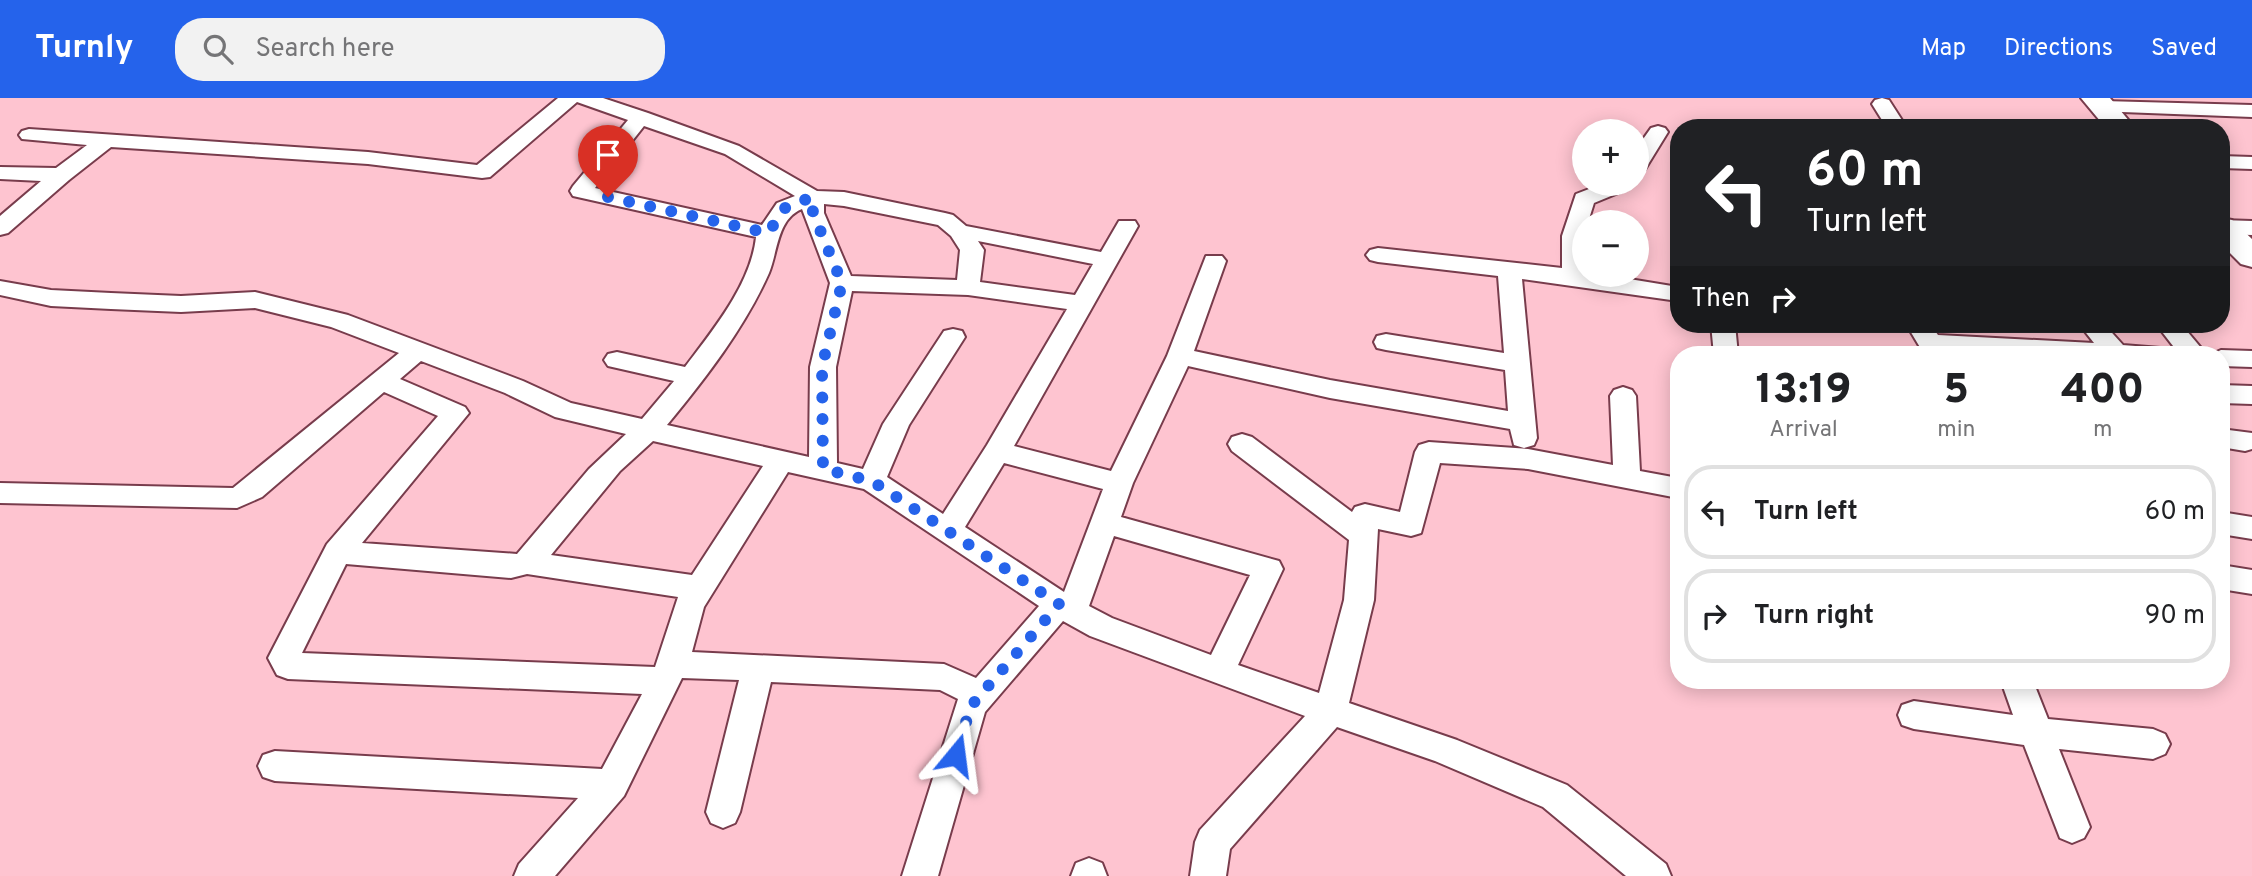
<!DOCTYPE html>
<html lang="en">
<head>
<meta charset="utf-8">
<style>
  :root { --surface:#fff; --page:#f2f2f2; --text:#202124; --muted:#757577; --line:#e0e0e0; --accent:#2563eb }
  body { margin:0; font-family:Overpass,sans-serif; background:var(--page); color:var(--text); height:100vh; display:flex; flex-direction:column; font-size:26px; white-space:nowrap }
  * { box-sizing:border-box; margin:0 }
  p { font-size:23px; color:var(--muted) }
  .icon { flex:none; width:38px; height:38px; fill:none; stroke:currentColor; stroke-width:2; stroke-linecap:round; stroke-linejoin:round }
  .map { position:relative; flex:1; overflow:hidden }
  .drawer { position:absolute; left:1670px; top:248px; width:560px; height:343px; display:flex; flex-direction:column; background:var(--surface); border-radius:28px; box-shadow:0 4px 18px #0003 }
  .drawer>* { flex:none }
  .banner { position:absolute; left:1670px; top:21px; width:560px; height:214px; border-radius:28px; box-shadow:0 4px 18px #0003; background:#202124; color:#fff; overflow:hidden }
  .controls { position:absolute; left:1572px; top:21px; display:grid; gap:14px }
  .controls a { display:grid; place-items:center; width:77px; height:77px; border-radius:50%; background:var(--surface); box-shadow:0 4px 18px #0003; font-size:35px }
  .pin { position:absolute; display:grid; place-items:center; width:60px; height:60px; color:#fff; margin:-72px -30px; border-radius:50% 50% 50% 0; rotate:-45deg; box-shadow:0 0 7px #0007 }
  .pin .icon { rotate:45deg }
  .me { position:absolute; width:77px; margin:-38px; rotate:16deg; stroke-linejoin:round; filter:drop-shadow(0 0 5px #0008) }
  .turn { display:flex; align-items:center; gap:24px; height:147px; padding:0 21px; font-size:32px }
  .turn .icon { width:91px; height:91px; stroke-width:2.5 }
  .turn b { display:block; font-size:49px; line-height:60px }
  .then { display:flex; align-items:center; height:66px; padding:0 21px; background:#0003; gap:14px; font-size:26px }
  .eta { display:flex; justify-content:space-evenly; align-items:center; height:119px; text-align:center }
  .eta b { font-size:42px; font-weight:800; line-height:49px }
  ul { padding:0; list-style:none }
  li { display:flex; align-items:center; gap:21px; height:94px; margin:0 14px 10px; padding:0 7px; border:4px solid var(--line); border-radius:28px }
  li div { flex:1 }
  li b { display:block; font-size:26px }
  li em { font-style:normal }
  header { display:flex; align-items:center; gap:42px; box-sizing:border-box; height:98px; padding:0 35px; background:var(--accent); color:#fff }
  header strong { font-size:33px }
  nav { display:flex; gap:38px; margin-inline-start:auto; font-size:24px }
  .search { width:490px; height:63px; background:var(--page); display:flex; align-items:center; gap:18px; box-sizing:border-box; padding:0 24px; border-radius:28px; color:var(--muted); font-size:26px }
  .map>svg:first-child { display:block }
  .lines { fill:none; stroke-linecap:round; stroke-linejoin:round }
  .minor-casing { stroke:#783c4c; stroke-width:4 }
  .highway-casing { stroke:#783c4c; stroke-width:4 }
  .minor { fill:#fff; fill-rule:evenodd }
  .highway { fill:#fff; fill-rule:evenodd }
  .route { stroke:#2563eb; stroke-width:12; stroke-dasharray:0 21.6 }
</style>
</head>
<body>
<header>
<strong>Turnly</strong>
<div class="search"><svg class="icon" aria-label="search" viewBox="0 0 24 24"><circle cx="10" cy="10" r="6"/><path d="M15 15l6 6"/></svg>Search here</div>
<nav><a>Map</a><a>Directions</a><a>Saved</a></nav>
</header>
<div class="map">
<svg width="2252" height="778" viewBox="0 0 2252 778">
  <rect width="100%" height="100%" fill="#fec4d0"/>
  <g class="lines">
    <defs>
      <path id="minor" d="M558,0H603L648,15L739,48L817,93L844,94L945,115L953,117L966,128L1101,154L1119,123H1135L1138,128L1014,348L1111,373L1167,258L1206,158H1222L1226,163L1194,253L1330,282L1508,313L1505,272L1386,252L1377,250L1374,244L1377,238L1386,236L1504,255L1498,178L1378,164L1370,162L1366,157L1370,152L1378,150L1562,170V138L1576,96L1602,86H1631L1628,91L1594,105L1588,124H1584V177H1605L1678,189V203L1522,181L1537,340L1534,347L1524,350L1514,347L1510,331L1330,300L1188,268L1133,385L1121,419L1279,463L1283,471L1238,567L1319,595L1344,502L1349,442L1232,353L1228,346L1232,339L1242,336L1252,339L1352,414L1355,409L1365,406L1400,414L1415,354L1419,347L1429,344L1528,351L1613,367L1610,298L1614,292L1623,289L1632,292L1636,298L1640,373L1678,380V400L1528,371L1440,365L1421,435L1411,438L1378,431L1374,502L1349,605L1457,642L1567,687L1666,766L1671,778H1626L1543,709L1435,663L1337,629L1230,751L1226,778H1190L1195,744L1200,732L1305,618L1090,538L1063,523L985,614L938,778H902L958,601L940,592L771,584L740,714L735,725L723,730L711,725L706,714L739,582L682,580L624,698L555,778H514L519,766L578,700L275,683L263,679L258,668L263,657L275,653L602,671L642,596L288,581L277,577L268,560L327,446L438,318L384,294L262,399L237,410L0,405V385L233,390L399,255L331,229L255,210L181,214L111,211L51,208L0,197V183L51,192L111,195L181,198L255,194L348,217L523,283L571,305L642,321L674,283L608,268L604,262L608,256L617,254L685,269C713,232 751,186 756,139L573,98L570,93L573,88L628,22L577,4L490,79L482,80L368,66L111,49L69,82L8,135L0,137V118L41,83L0,81V69L56,70L87,47L22,41L19,37L22,33L29,31L368,54L477,67ZM644,28L725,56L795,98L777,105L762,127L595,90ZM824,106L844,108L938,127L951,138L960,152L957,182L851,178L824,115ZM802,111L830,185L810,269L809,359L667,327C705,281 744,231 769,175C778,153 777,121 802,111ZM978,143L1093,166L1075,197L980,184L984,152ZM852,193L968,197L1067,211L987,347L943,416L887,379L909,327L965,239L962,233L953,231L944,233L883,326L863,371L837,365L836,269ZM421,263L505,295L555,319L626,336L589,371L517,456L362,445L469,315L465,309L400,281ZM653,343L763,368L692,477L551,457L620,373ZM1004,365L1103,391L1064,494L965,429ZM788,374L864,391L1039,508L976,580L944,566L692,554L704,509ZM1114,438L1250,477L1211,557L1112,520L1089,508ZM346,466L511,480L527,476L678,499L655,569L302,555Z
        M1882,0L1889,2L1907,30H1887L1872,6L1875,2Z
        M2103,3L2252,7V19L2096,13L2093,9L2096,5Z
        M1658,28L1665,30L1668,34L1644,73L1636,74V51L1651,30Z
        M2221,58L2252,59V71L2221,70Z
        M2221,122L2252,123V137L2221,136Z
        M1711,226H1735L1738,257H1714Z
        M1906,226H1930L1938,237L2094,245L2079,226H2104L2123,247L2173,251L2177,257H2009L1930,253L1921,251Z
        M2156,226H2181L2207,257H2180Z
        M2221,252L2252,253V269L2221,268V257H2210Z
        M2221,287L2252,288V306L2221,305Z
        M2221,331L2252,335V351L2245,353L2221,349Z
        M2221,414L2252,419V441L2221,436Z
        M2221,467L2252,472V496L2221,491Z
        M2001,583H2033L2048,621L2153,631L2165,636L2170,646L2165,656L2153,661L2059,651L2090,729L2084,740L2072,745L2060,740L2024,647L1914,631L1902,627L1898,617L1902,607L1914,603L2013,617Z
        M1089,760L1102,765L1107,778H1071L1076,765Z"/>
      <path id="highway" d="M2081,0H2110L2135,30H2106Z
        M2221,120L2232,122L2252,141V169L2241,166L2221,146Z"/>
    </defs>
    <use href="#minor" class="minor-casing"/>
    <use href="#highway" class="highway-casing"/>
    <use href="#minor" class="minor"/>
    <use href="#highway" class="highway"/>
  </g>
  <g class="lines">
    <path class="route" d="M608,99L768,135L785,110L812,99L813,115L842,185L822,269L823,371L872,383L1059,506L971,608L956,657"/>
  </g>
</svg>
<div class="controls">
<a>+</a>
<a>−</a>
</div>
<div class="pin" style="left:608px;top:99px;background:#d93025"><svg class="icon" aria-label="arrive" viewBox="0 0 24 24"><path d="M6 21V4h12l-3 4 3 4H6"/></svg></div>
<svg class="me" style="left:956px;top:657px" viewBox="-20 -20 40 40"><path d="M0-17L14 15 0 8-14 15z" fill="#2563eb" stroke="#fff" stroke-width="4"/></svg>
<div class="banner">
<div class="turn"><svg class="icon" aria-label="left" viewBox="0 0 24 24"><path d="M17 20v-9H6M10 6l-5 5 5 5"/></svg><div><b>60 m</b>Turn left</div></div>
<div class="then">Then<svg class="icon" aria-label="right" viewBox="0 0 24 24"><path d="M7 20v-9h11M14 6l5 5-5 5"/></svg></div>
</div>
<section class="drawer">
<div class="eta">
<div><b>13:19</b><p>Arrival</p></div>
<div><b>5</b><p>min</p></div>
<div><b>400</b><p>m</p></div>
</div>
<ul>
<li><svg class="icon" aria-label="left" viewBox="0 0 24 24"><path d="M17 20v-9H6M10 6l-5 5 5 5"/></svg><div><b>Turn left</b></div><em>60 m</em></li>
<li><svg class="icon" aria-label="right" viewBox="0 0 24 24"><path d="M7 20v-9h11M14 6l5 5-5 5"/></svg><div><b>Turn right</b></div><em>90 m</em></li>
</ul>
</section>
</div>
</body>
</html>
